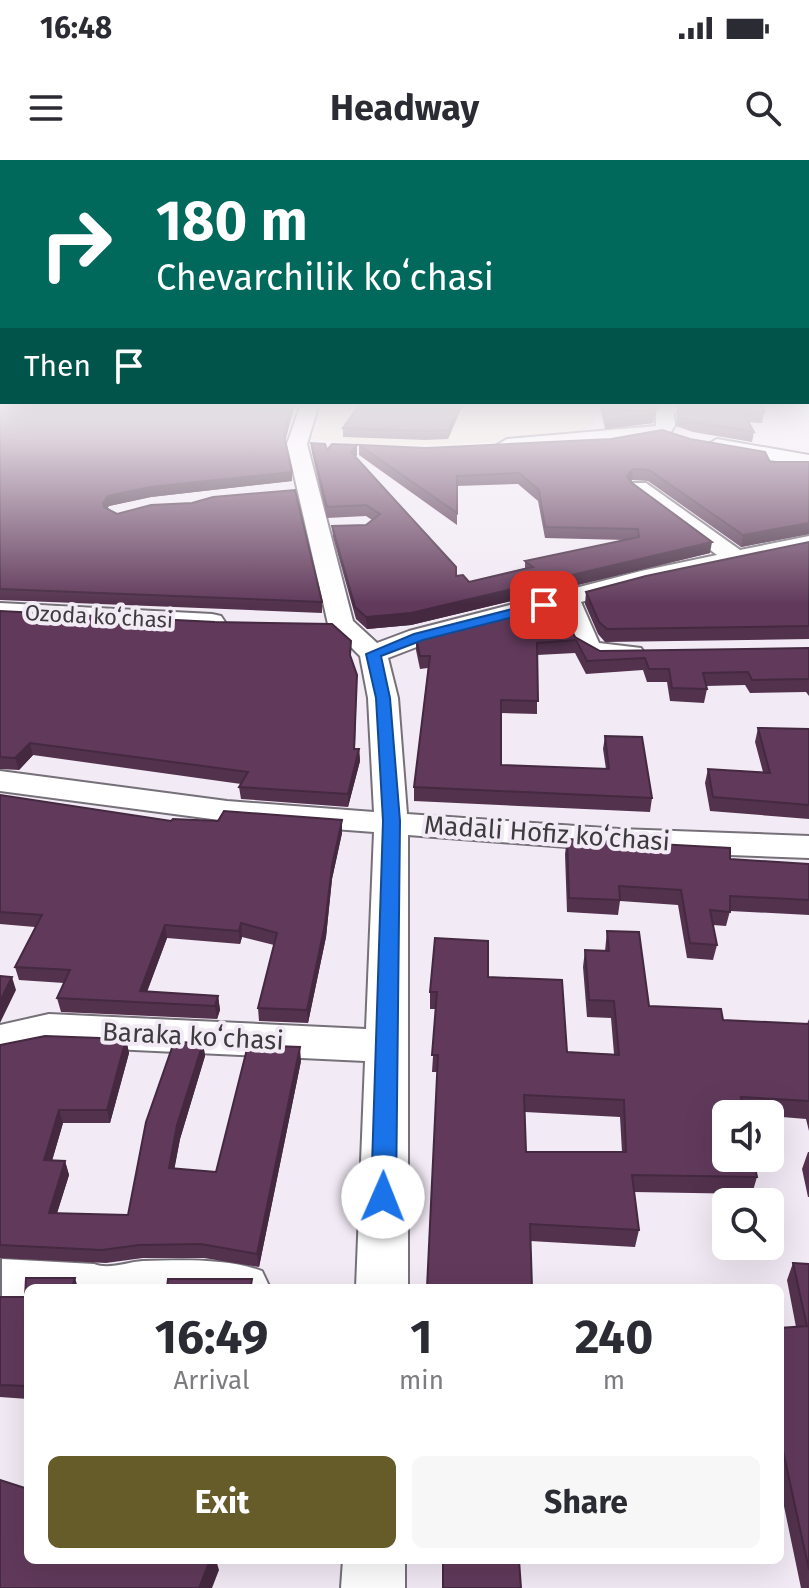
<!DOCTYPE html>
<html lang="en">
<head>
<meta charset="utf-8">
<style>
  :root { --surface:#fff; --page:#f7f7f7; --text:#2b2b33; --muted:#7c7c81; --accent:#655c29 }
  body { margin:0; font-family:"Fira Sans",sans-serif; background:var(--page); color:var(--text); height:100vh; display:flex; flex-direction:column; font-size:30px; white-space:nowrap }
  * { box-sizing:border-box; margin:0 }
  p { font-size:26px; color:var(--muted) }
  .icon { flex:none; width:44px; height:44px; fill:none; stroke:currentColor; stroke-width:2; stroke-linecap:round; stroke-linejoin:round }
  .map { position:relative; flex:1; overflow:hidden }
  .sheet { position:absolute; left:24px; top:1124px; width:760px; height:280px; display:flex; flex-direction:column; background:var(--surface); border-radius:12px; box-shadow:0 8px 32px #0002 }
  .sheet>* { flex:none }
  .top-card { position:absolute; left:0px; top:0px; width:810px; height:244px; box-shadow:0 8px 32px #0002; background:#00695c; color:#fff; overflow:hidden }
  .buttons { position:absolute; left:712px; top:940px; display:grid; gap:16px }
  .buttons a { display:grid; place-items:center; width:72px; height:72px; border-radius:12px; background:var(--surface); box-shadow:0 8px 32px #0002; font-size:40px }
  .pin { position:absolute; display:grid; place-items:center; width:68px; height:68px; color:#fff; margin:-34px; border-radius:16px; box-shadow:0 4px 12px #0006 }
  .me { position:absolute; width:88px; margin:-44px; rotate:1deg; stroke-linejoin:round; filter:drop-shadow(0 0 6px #0008) }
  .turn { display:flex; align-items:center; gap:28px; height:168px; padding:0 24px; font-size:36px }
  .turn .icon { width:104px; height:104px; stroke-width:2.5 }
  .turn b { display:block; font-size:56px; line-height:68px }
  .then { display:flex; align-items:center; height:76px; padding:0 24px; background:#0003; gap:16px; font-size:30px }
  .eta { display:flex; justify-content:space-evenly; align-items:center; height:136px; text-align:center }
  .eta b { font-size:48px; font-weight:700; line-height:56px }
  .cta { display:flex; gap:16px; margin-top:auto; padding:16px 24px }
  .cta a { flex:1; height:92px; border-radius:12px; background:var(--accent); color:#fff; font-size:32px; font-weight:700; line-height:92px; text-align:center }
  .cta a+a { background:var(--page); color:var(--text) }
  .status { display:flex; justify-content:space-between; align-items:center; height:56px; padding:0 40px; background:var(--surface); direction:ltr }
  .status svg { height:22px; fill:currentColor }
  header { display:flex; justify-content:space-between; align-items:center; height:104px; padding:0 24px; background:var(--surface); font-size:36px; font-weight:700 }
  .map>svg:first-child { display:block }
  .education { fill:#eee2ce }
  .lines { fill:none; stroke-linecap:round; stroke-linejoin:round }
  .minor-casing { stroke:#767079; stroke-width:4 }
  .minor { fill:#fff; fill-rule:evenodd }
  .wall { fill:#53324e; fill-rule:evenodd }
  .shaded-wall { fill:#442940 }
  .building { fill:#613a5b; stroke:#442940; stroke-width:2; fill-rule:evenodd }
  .route { fill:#1a73e8; stroke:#114b97; stroke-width:2 }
  .labels { text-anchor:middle; stroke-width:8; stroke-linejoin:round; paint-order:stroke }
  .far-street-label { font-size:22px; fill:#3e3b3f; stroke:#f2eaf5 }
  .street-label { font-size:26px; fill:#3e3b3f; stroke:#f2eaf5 }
</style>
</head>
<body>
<div class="status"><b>16:48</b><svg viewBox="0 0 49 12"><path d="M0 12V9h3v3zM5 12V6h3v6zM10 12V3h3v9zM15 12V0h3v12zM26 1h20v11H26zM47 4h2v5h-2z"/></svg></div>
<header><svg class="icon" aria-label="menu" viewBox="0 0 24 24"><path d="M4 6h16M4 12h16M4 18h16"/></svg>Headway<svg class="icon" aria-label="search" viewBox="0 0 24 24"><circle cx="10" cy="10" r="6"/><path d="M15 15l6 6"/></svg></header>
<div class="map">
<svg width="809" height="1428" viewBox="0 0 809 1428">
  <rect width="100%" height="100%" fill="#f2eaf5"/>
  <path class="education" d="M332,244H591L595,265L563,278L449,285H381L311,279Z"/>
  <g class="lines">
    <defs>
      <path id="minor" d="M301,244H319L307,284L353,461L377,483L409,471L641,411L717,395L632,331L629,327L632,323H646L740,390L809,376V390L644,425L581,442L599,483L641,488L645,494L641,500L631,502L581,496L568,477L557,448L427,483L388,498L398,538L407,654L619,669L809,676V698L619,691L408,675V1128H356L365,901L49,886L0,897V865L49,854L366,869L374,672L227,661L0,631V611L227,641L374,652L368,538L360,496L328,464L287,284Z
        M664,244H685L674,254L675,265L669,275L662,277L507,291L497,285L507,279L656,266V252Z
        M717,279L809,295V307L710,289L707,285Z
        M0,443L212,454L221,456L225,462L221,468L212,470L0,459Z
        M2,1099L94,1104C109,1110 127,1102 143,1101C181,1100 227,1098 262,1111L270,1128H28V1148L2,1147Z
        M343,1400H405V1428H341Z"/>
    </defs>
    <use href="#minor" class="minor-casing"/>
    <use href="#minor" class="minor"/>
  </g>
  <path class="wall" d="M0,244H295L285,282L292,312V321L151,337L109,346L107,349L322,442V453L0,440Z
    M360,244H463L448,279L426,280L343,277V268Z
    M599,244H660L656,248L653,263L605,269Z
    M678,246L764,253L762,263L749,262L754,272L752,282L693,272L676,266Z
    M690,279L770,302H809V374L741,387L648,321L632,320L631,321L710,393L411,465L367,469L356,459L333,377L332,366L366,365L372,360L366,356L327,358L312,293L311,283L327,290L357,295L355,297L456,416L469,422L525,408V401L625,380L545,378L538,341L518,324L457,326V365L359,295V285L426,288Z
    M809,382V479L605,482L598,474L585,444L586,432Z
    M0,451L351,492V498L357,515L355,589H359L360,601L348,647L241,639L239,627L241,624L33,595L19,610L0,609Z
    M575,477L600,491L809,488V536L806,532L750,533L745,525L706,526L707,529L704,543L670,541L667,522H647L643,510L586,514L575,493L537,495V554L501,553V605L606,609L603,589L605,576L652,638L650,652L414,641V627L428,508L420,509L416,490V478Z
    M758,568L809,569V659L710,651L705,623L708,609L763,612L755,582Z
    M0,635L171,661L342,660V673L332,719L326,777L308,863L259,861L258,848L274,785L242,777L240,784L167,778L147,832L218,836L220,850L217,859L61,852L57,838L64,823L19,820L15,807L35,767L0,764Z
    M567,679L730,699L809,704V755L730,751L726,766L713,765L717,785L713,800L687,798L678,745L620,741L618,755L567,752L565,694Z
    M607,771L649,846L723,860L807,864L809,859V971L806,959L770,956V954H726L757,1017L752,1034L634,1032L639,1070L635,1087L530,1081L437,912H432L436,849H430V832L488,817L567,892L614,894L611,858L587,857L583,807L585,790L605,791ZM525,952L620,957L622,992H526Z
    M126,879L129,893L110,963H63L52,1001H65L69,1015L57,1053L128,1055L203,883L205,896L180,979L174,1009L216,1012L301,901L259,1107L204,1098H143L106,1103L0,1098V885Z
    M808,992H809V1037H808L802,1009Z
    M793,1103L809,1104V1428H801L780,1327V1168L796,1167L787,1120Z
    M28,1128V1239L0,1237V1137H25Z"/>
  <path class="shaded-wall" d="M292,244H295L284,285V276Z
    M460,244H463L448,279L449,270Z
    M656,244H660L656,248L653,263L605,269L606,259Z
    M357,285V295L351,302V292Z
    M633,309L632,320L626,327L627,316Z
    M292,312V321L151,337L109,346L104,352L103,343L108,336L150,327Z
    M809,363V374L741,387L743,375Z
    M712,382L710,393L411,465L367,469L366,457Z
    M30,583L33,595L19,610L15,598Z
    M359,589L360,601L348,647V634Z
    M342,660V673L332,719L326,777L308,863L307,850L332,706Z
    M241,763L242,777L240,784L239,771Z
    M165,765L167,778L143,842L140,831Z
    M12,817L16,830L0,863V841Z
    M218,836L220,850L217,859L215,846Z
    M126,879L129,893L110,963L107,950Z
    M203,883L205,896L180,979L172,1022L169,1008L177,965Z
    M300,887L301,901L259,1107L257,1094Z
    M59,950L63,963L48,1014L44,1000Z
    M65,1001L69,1015L53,1066L49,1053Z
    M75,1118L78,1128H72Z
    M210,1400H216L219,1410L212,1428H199Z"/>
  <path class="building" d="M0,244H292L284,276L292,312L150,327L108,336L103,343L104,347L117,354L151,345L192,343L213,337L295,330L322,442L0,429Z
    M360,244H460L449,270L426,271L343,268Z
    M602,244H656L655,254L606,259Z
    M680,244H764V253H743L754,272L694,262L678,256V246Z
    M662,270L690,279L765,292L770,302H809V363L743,375L649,310L633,309L627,316L632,323L712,382L411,453L366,457L355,447L332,366L366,365L380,354L366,345L327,347L311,283L325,284L327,290L332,284L357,285L351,292L456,407V416L463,415L469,422L533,407L525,401L639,377L638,369L545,367L539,330L519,313L457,316V353L359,285L426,288L611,279Z
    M809,382V466L607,469L599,462L586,432L646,416Z
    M556,439L575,477L600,491L809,488V519L752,520L748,512L703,513L707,529L672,528L669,509H649L645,498L587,501L576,480L537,483L538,541L501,540V605L609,609L605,576L642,577L652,638L414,627L430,496H420L416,478Z
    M0,451L215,462L332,464L351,481L350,495L357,515L354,589H359L348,634L239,627L248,612L30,583L15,598L0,597Z
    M758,568L809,569V645L713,637L708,609L770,613Z
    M0,635L171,661L173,659L218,661L224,651L342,660L332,706L325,764L307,850L258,848L277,773L241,763L239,771L165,765L140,831L218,836L215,846L57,838L70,810L15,807L42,755L0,752Z
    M567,679L730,688V699L809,704V740L730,736V752L710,750L717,785L690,783L681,730L619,726L620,740L569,738Z
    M607,771L639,772L649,846L721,849L723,860L809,864V941L741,937L744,954H726V998H753L757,1017L632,1015L639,1070L530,1064L532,1128H427L438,895H432L437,832H430L435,778L488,781V817L562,820L567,892L619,895L614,841L589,840L585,790L609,791ZM524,935L624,940L626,992H526Z
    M0,816L12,817L0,841Z
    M45,876L126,879L107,950H59L44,1000L65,1001L49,1053L128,1055L146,962L174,882L203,883L177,965L169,1008L216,1012L248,885L300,887L257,1094L201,1084L139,1085L102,1090L0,1085V885Z
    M793,1103L809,1104V1410L780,1277V1168L807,1166Z
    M26,1118H75L72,1128H28V1226L0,1225V1137H25Z
    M168,1119H252L251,1125L286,1126V1128H167Z
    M0,1320L28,1329V1400H210L199,1428H0Z
    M443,1400H519L521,1428H443Z"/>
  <linearGradient id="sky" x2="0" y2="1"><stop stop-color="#8cc3ef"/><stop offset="0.55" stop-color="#f9f6fa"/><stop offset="1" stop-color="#f9f6fa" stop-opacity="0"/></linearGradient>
  <rect width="809" height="444" fill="url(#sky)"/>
  <path class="route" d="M544,441L550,445L549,448L423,480L381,496L390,538L400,661L396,1037L392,1045L383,1048L375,1045L371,1037L383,661L376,538L366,494L414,474Z"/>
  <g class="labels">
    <g class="far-street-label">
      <text transform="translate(99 456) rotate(3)" y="8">Ozoda koʻchasi</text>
    </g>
    <g class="street-label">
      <text transform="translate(547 673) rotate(4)" y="9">Madali Hofiz koʻchasi</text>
      <text transform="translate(193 876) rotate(3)" y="9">Baraka koʻchasi</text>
    </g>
  </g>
</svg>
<div class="buttons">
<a><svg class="icon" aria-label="sound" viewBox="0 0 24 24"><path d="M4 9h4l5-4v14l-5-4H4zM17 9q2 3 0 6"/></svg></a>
<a><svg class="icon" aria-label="search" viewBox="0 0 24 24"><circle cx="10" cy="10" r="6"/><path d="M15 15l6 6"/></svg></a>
</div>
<div class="pin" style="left:544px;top:445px;background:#d93025"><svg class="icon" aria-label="arrive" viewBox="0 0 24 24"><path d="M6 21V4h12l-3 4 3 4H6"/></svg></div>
<svg class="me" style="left:383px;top:1037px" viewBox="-20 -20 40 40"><circle r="19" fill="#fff"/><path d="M0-13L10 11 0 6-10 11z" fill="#1a73e8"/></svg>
<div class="top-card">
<div class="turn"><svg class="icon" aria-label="right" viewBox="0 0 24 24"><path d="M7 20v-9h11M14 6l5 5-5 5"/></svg><div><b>180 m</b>Chevarchilik koʻchasi</div></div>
<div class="then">Then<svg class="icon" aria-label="arrive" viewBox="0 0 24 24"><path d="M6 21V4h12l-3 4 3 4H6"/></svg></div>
</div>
<section class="sheet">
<div class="eta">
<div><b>16:49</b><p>Arrival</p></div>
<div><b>1</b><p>min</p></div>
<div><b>240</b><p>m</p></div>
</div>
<div class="cta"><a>Exit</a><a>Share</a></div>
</section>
</div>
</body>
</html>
